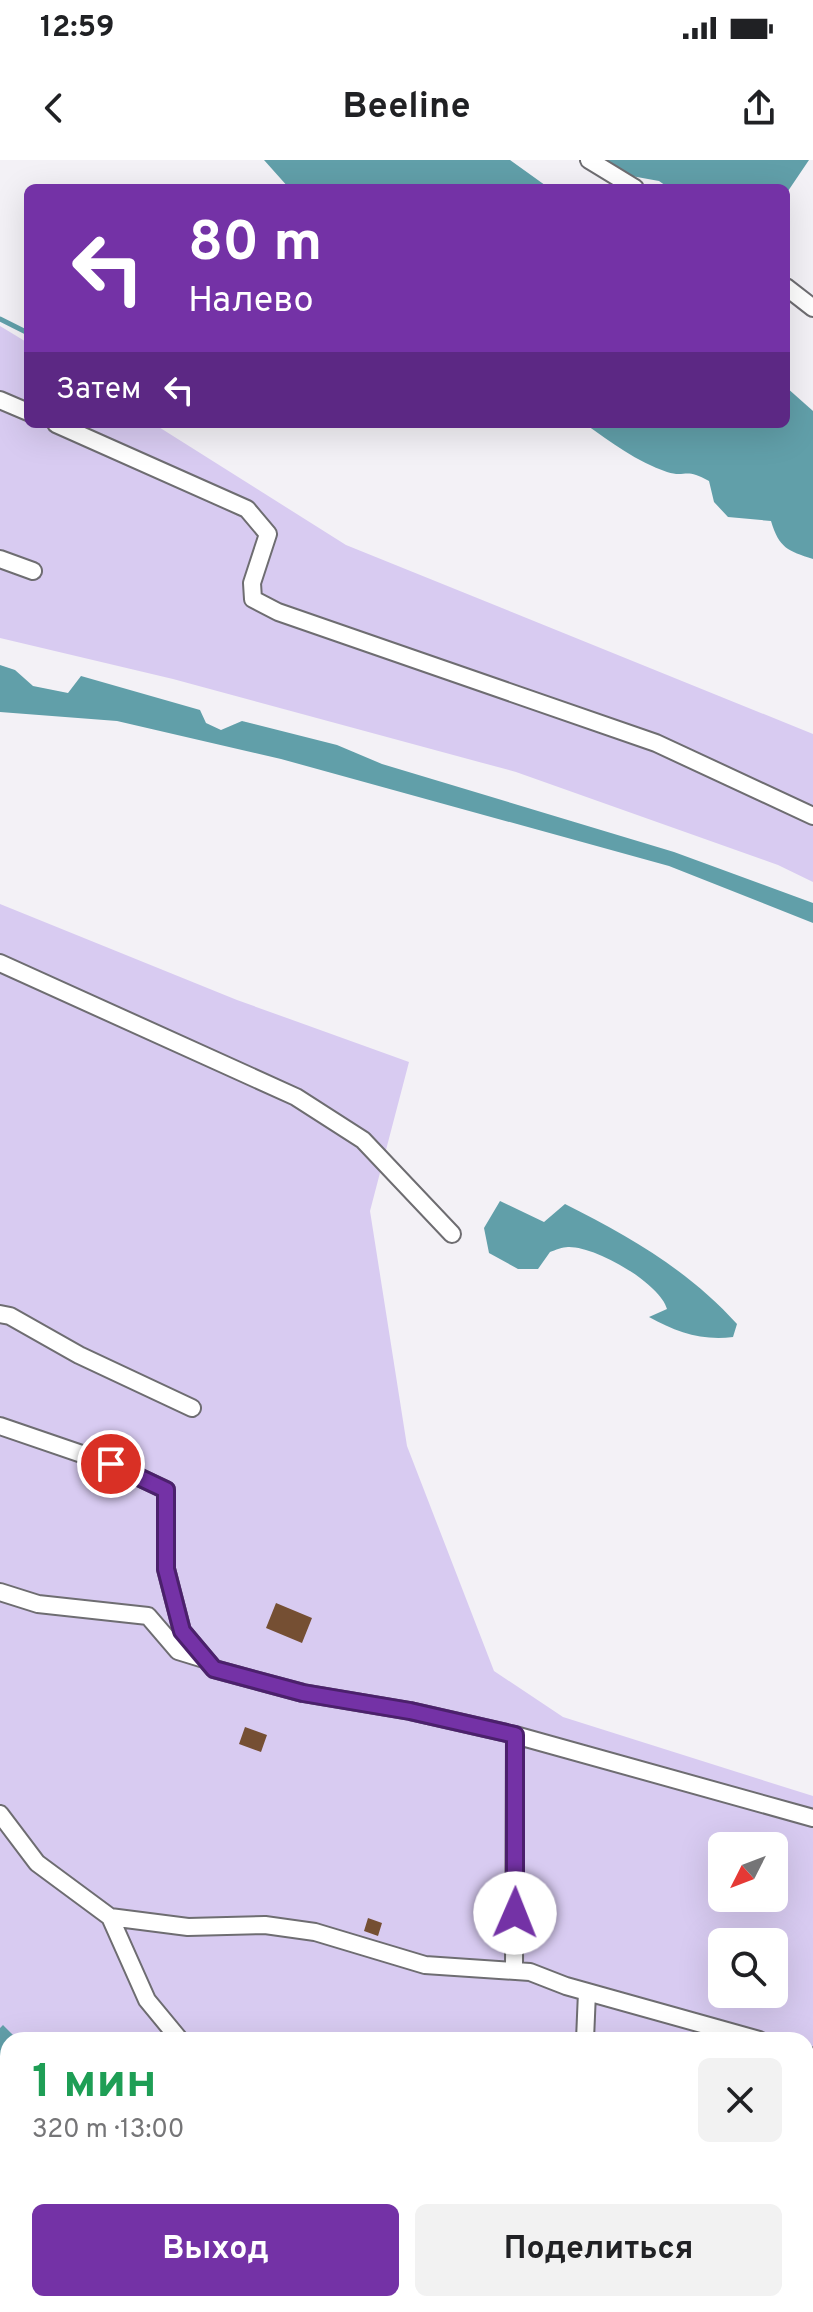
<!DOCTYPE html>
<html lang="ru">
<head>
<meta charset="utf-8">
<style>
  :root { --surface:#fff; --page:#f2f2f2; --text:#202124; --muted:#757577; --accent:#7432a6 }
  body { margin:0; font-family:Overpass,sans-serif; background:var(--page); color:var(--text); height:100vh; display:flex; flex-direction:column; font-size:30px; white-space:nowrap }
  * { box-sizing:border-box; margin:0 }
  p { font-size:26px; color:var(--muted) }
  .icon { flex:none; width:44px; height:44px; fill:none; stroke:currentColor; stroke-width:2; stroke-linecap:round; stroke-linejoin:round }
  .map { position:relative; flex:1; overflow:hidden }
  .sheet { position:absolute; left:0px; top:1872px; width:814px; height:280px; display:flex; flex-direction:column; background:var(--surface); border-radius:24px 24px 0 0; box-shadow:0 8px 32px #0002 }
  .sheet>* { flex:none }
  .banner { position:absolute; left:24px; top:24px; width:766px; height:244px; border-radius:12px; box-shadow:0 8px 32px #0002; background:#7432a6; color:#fff; overflow:hidden }
  .needle { width:52px; rotate:228deg }
  .buttons { position:absolute; left:708px; top:1672px; display:grid; gap:16px }
  .buttons a { display:grid; place-items:center; width:80px; height:80px; border-radius:12px; background:var(--surface); box-shadow:0 8px 32px #0002; font-size:40px }
  .pin { position:absolute; display:grid; place-items:center; width:68px; height:68px; color:#fff; margin:-34px; border:4px solid #fff; border-radius:50%; box-shadow:0 2px 8px #0007 }
  .me { position:absolute; width:88px; margin:-44px; rotate:1deg; stroke-linejoin:round; filter:drop-shadow(0 0 6px #0008) }
  .turn { display:flex; align-items:center; gap:28px; height:168px; padding:0 32px; font-size:36px }
  .turn .icon { width:104px; height:104px; stroke-width:2.5 }
  .turn b { display:block; font-size:56px; line-height:68px }
  .then { display:flex; align-items:center; height:76px; padding:0 32px; background:#0003; gap:16px; font-size:30px }
  .round { display:grid; place-items:center; flex:none; width:84px; height:84px; border-radius:12px; background:var(--page) }
  .headline { display:flex; align-items:center; justify-content:space-between; height:136px; padding:0 32px }
  h1 { font-size:48px; font-weight:700; line-height:60px; color:#1e9e55 }
  .action { display:flex; gap:16px; margin-top:auto; padding:16px 32px }
  .action a { flex:1; height:92px; border-radius:12px; background:var(--accent); color:#fff; font-size:32px; font-weight:700; line-height:92px; text-align:center }
  .action a+a { background:var(--page); color:var(--text) }
  .status { display:flex; justify-content:space-between; align-items:center; height:56px; padding:0 40px; background:var(--surface); direction:ltr }
  .status svg { height:22px; fill:currentColor }
  header { display:flex; justify-content:space-between; align-items:center; height:104px; padding:0 32px; background:var(--surface); font-size:36px; font-weight:700 }
  .map>svg:first-child { display:block }
  .green { fill:#d8cbf1; fill-rule:evenodd }
  .water { fill:#619fa9 }
  .lines { fill:none; stroke-linecap:round; stroke-linejoin:round }
  .stream { stroke:#619fa9; stroke-width:5 }
  .building { fill:#754f33 }
  .minor-casing { stroke:#6e6d71; stroke-width:20 }
  .minor { stroke:#fff; stroke-width:16 }
  .route-casing { stroke:#4b206c; stroke-width:20 }
  .route { stroke:#7432a6; stroke-width:14 }
</style>
</head>
<body>
<div class="status"><b>12:59</b><svg viewBox="0 0 49 12"><path d="M0 12V9h3v3zM5 12V6h3v6zM10 12V3h3v9zM15 12V0h3v12zM26 1h20v11H26zM47 4h2v5h-2z"/></svg></div>
<header><svg class="icon" aria-label="back" viewBox="0 0 24 24"><path d="M15 5l-7 7 7 7"/></svg>Beeline<svg class="icon" aria-label="share" viewBox="0 0 24 24"><path d="M12 15V3M7 8l5-5 5 5M5 13v7h14v-7"/></svg></header>
<div class="map">
<svg width="813" height="2152" viewBox="0 0 813 2152">
  <rect width="100%" height="100%" fill="#f3f1f6"/>
  <path class="green" d="M0,166L28,183V264H154L346,385L813,574V722L778,705L516,612L173,519L0,478Z
    M0,744L237,840L409,902L370,1051L407,1286L494,1511L563,1557L813,1636V2152H47L41,2144H806V1880H8V2102L0,2095ZM722,1686H774V1738H722ZM722,1782H774V1834H722Z"/>
  <path class="water" d="M264,0H510L549,28H289Z
    M606,0H809L786,34V28H669L659,21L626,15Z
    M786,227L813,251V399C788,391 779,388 771,361L728,357L714,342L709,321C685,307 686,318 667,312C637,302 611,282 585,264H786Z
    M0,505L15,510L33,526L68,533L81,516L200,550L206,563L221,570L242,561L337,585L382,604L674,692L813,743V763L669,706L281,599L117,561L0,552Z
    M500,1041L544,1062L565,1044C629,1076 688,1110 737,1164L733,1177C702,1181 676,1172 649,1157L667,1149C660,1123 595,1086 568,1087C563,1087 555,1090 550,1092L538,1109H518L489,1093L484,1068Z
    M3,1865L18,1880H8V1952L0,1942V1868Z
    M156,2144H244L249,2152H159Z"/>
  <g class="lines">
    <path class="stream" d="M0,159L28,173"/>
  </g>
  <path class="building" d="M276,1443L312,1458L302,1483L266,1468Z
    M245,1567L267,1575L261,1592L239,1584Z
    M368,1758L382,1763L378,1776L364,1771Z"/>
  <g class="lines">
    <defs>
      <path id="minor" d="M589,0L635,28
        M786,127L813,148
        M0,240L28,252
        M56,264L247,349L268,374L252,423L253,439L278,452L656,583L813,656
        M0,399L33,411
        M0,803L296,937L363,980L452,1074
        M0,1154L10,1156L79,1195L192,1248
        M0,1266L111,1304L166,1330V1409L182,1471L214,1509L303,1533L410,1551L515,1575L813,1658
        M0,1432L38,1444L148,1456L178,1491L204,1499
        M0,1654L37,1703L110,1757L147,1840L180,1880
        M110,1757L188,1767L265,1765L315,1772L425,1805L530,1812L566,1826L759,1880
        M514,1811L515,1575
        M585,1880L587,1832
        M806,1895L813,1897
        M652,2144L672,2152
        M394,2152L395,2144"/>
    </defs>
    <use href="#minor" class="minor-casing"/>
    <use href="#minor" class="minor"/>
  </g>
  <g class="lines">
    <defs>
      <path id="route" d="M111,1304L166,1330V1409L182,1471L214,1509L303,1533L410,1551L515,1575V1753"/>
    </defs>
    <use href="#route" class="route-casing"/>
    <use href="#route" class="route"/>
  </g>
</svg>
<div class="buttons">
<a><svg class="needle" viewBox="-14 -14 28 28"><path d="M0-13l5 13h-10z" fill="#e53935"/><path d="M0 13l5-13h-10z" fill="#757577"/></svg></a>
<a><svg class="icon" aria-label="search" viewBox="0 0 24 24"><circle cx="10" cy="10" r="6"/><path d="M15 15l6 6"/></svg></a>
</div>
<div class="pin" style="left:111px;top:1304px;background:#d93025"><svg class="icon" aria-label="arrive" viewBox="0 0 24 24"><path d="M6 21V4h12l-3 4 3 4H6"/></svg></div>
<svg class="me" style="left:515px;top:1753px" viewBox="-20 -20 40 40"><circle r="19" fill="#fff"/><path d="M0-13L10 11 0 6-10 11z" fill="#7432a6"/></svg>
<div class="banner">
<div class="turn"><svg class="icon" aria-label="left" viewBox="0 0 24 24"><path d="M17 20v-9H6M10 6l-5 5 5 5"/></svg><div><b>80 m</b>Налево</div></div>
<div class="then">Затем<svg class="icon" aria-label="left" viewBox="0 0 24 24"><path d="M17 20v-9H6M10 6l-5 5 5 5"/></svg></div>
</div>
<section class="sheet">
<div class="headline"><div><h1>1 мин</h1><p>320 m · 13:00</p></div><a class="round"><svg class="icon" aria-label="close" viewBox="0 0 24 24"><path d="M6 6l12 12M18 6L6 18"/></svg></a></div>
<div class="action"><a>Выход</a><a>Поделиться</a></div>
</section>
</div>
</body>
</html>
